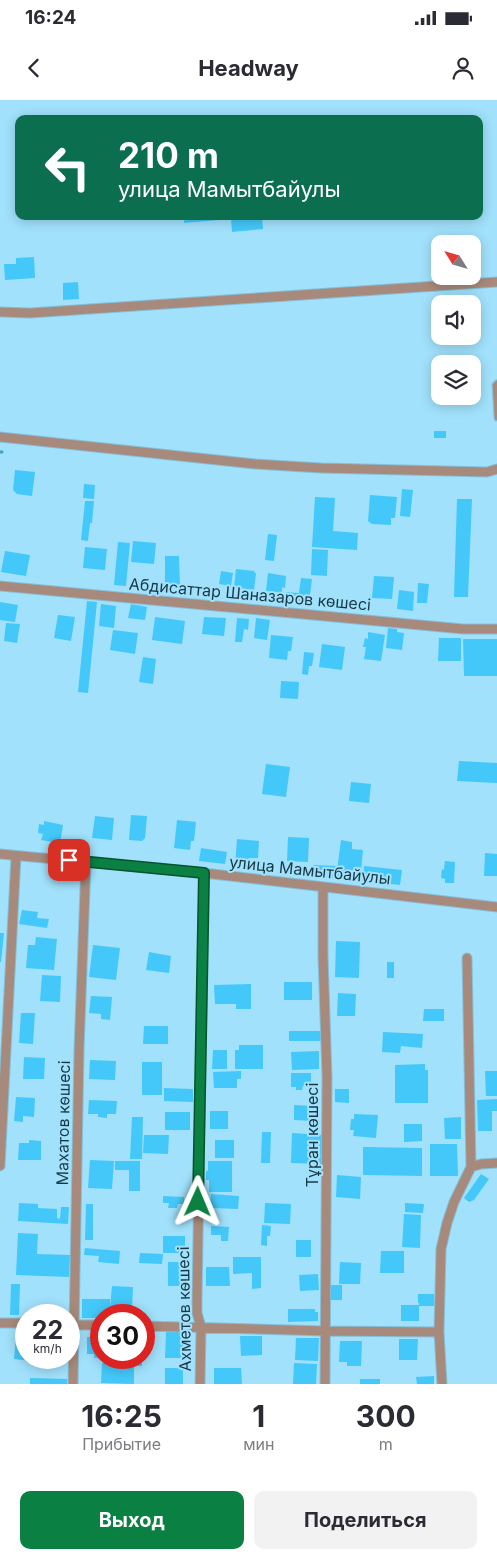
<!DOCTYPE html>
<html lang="ru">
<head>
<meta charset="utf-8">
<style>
  :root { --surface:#fff; --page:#f2f2f3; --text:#2b2b33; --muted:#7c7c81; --accent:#0b8043 }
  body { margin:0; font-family:Inter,sans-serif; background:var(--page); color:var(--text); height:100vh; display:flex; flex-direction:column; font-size:19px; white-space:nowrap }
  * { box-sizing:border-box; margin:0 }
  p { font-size:16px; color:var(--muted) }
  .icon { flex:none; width:28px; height:28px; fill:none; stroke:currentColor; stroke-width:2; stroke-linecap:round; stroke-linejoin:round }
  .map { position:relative; height:1284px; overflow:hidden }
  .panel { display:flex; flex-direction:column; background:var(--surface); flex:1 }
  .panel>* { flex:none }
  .hud { position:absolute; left:15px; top:15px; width:468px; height:105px; border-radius:10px; box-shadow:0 2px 12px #0003; background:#0b6e4f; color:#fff; overflow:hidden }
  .needle { width:32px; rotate:307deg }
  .buttons { position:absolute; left:431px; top:135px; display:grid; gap:10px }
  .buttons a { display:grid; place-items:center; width:50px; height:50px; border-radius:10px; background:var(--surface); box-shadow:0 2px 12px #0003; font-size:25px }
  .speed { position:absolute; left:15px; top:1204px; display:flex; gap:10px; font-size:25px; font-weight:700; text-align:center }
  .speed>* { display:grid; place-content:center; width:65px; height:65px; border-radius:50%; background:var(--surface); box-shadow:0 2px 12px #0003; line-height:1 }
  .speed small { font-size:12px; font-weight:400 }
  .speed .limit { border:8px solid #d22; background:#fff; color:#111 }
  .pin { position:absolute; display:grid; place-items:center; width:42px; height:42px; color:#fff; margin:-21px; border-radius:10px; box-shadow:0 2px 8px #0006 }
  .me { position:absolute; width:55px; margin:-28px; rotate:1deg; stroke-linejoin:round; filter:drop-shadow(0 0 4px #0008) }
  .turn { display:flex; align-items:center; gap:18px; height:105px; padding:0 20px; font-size:22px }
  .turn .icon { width:65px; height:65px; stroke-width:2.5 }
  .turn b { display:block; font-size:35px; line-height:42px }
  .eta { display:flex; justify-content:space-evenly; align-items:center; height:85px; text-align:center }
  .eta b { font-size:30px; font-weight:700; line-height:35px }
  .button { display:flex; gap:10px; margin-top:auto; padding:10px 20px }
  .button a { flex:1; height:58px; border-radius:10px; background:var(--accent); color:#fff; font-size:20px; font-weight:700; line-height:58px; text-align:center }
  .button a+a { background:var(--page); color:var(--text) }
  .status { display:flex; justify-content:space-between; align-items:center; height:35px; padding:0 25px; background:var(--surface); direction:ltr }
  .status svg { height:14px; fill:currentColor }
  header { display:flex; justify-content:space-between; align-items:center; height:65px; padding:0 20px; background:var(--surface); font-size:22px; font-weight:700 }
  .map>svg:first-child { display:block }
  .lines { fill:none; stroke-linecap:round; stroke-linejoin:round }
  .stream { stroke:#469ec1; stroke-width:3 }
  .building { fill:#44c8f9 }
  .service-casing { stroke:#85bfd8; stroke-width:7 }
  .minor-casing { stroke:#85bfd8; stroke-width:11 }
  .service { stroke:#a78a7b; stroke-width:4.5 }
  .minor { stroke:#a78a7b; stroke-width:9 }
  .route-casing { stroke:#07532c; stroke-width:12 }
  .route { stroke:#0b8043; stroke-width:9 }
  .labels { text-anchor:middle; stroke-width:4; stroke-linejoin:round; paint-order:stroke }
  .street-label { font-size:16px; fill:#173947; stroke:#a1e1fc }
</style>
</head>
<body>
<div class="status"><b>16:24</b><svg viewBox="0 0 49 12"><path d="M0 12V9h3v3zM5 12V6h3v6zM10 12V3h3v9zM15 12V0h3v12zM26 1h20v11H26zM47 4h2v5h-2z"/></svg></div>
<header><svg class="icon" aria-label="back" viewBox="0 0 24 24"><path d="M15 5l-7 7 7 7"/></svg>Headway<svg class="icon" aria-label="person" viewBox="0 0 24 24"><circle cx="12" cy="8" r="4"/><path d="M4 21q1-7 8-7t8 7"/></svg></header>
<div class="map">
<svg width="497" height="1284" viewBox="0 0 497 1284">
  <rect width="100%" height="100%" fill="#a1e1fc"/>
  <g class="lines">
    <path class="stream" d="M0,352H2"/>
  </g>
  <path class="building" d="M184,116H262L263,129L232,132L231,119L184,123Z
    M34,157L35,178L5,180L4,164H16V158Z
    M78,182L79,199L63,200V183Z
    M432,290H439V299H432Z
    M434,331H446V338H434Z
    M15,370L35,372L32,396L17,394L13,390Z
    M84,384L95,385L94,399L83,398Z
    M402,389L413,390L410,417L400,416Z
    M370,395L397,397L395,418H391V425L372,424L368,421Z
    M315,397L335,398L333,431L358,433L357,450L312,447Z
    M457,399H472L468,497H454Z
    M85,401H94L92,423H90L88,441L81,440Z
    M268,434L277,435L274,461L265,460Z
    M133,441L156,443L154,464L131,462Z
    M118,442L130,443L126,486L114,485Z
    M85,447L107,449L105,470L83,468Z
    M312,449L328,450L327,476L311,475Z
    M5,451L30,455L26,476L1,472Z
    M165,456H179L180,487H165Z
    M236,469L254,471L256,474L254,490L234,487Z
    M221,471L233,473L231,486L219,484Z
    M268,473L286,476L285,488L282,487V493L266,491Z
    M374,476L394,477L392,499L372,498Z
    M301,478L312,479L309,503L285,500L286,492L299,493Z
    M418,483L429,484L427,503H417Z
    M399,490L414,492L413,511L397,509Z
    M87,501L97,502L88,593L78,592Z
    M0,502L18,505L15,522L0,520Z
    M101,504L116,506L114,528L99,526Z
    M131,504L147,507L145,520L128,518Z
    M58,515L75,517L71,541L54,538Z
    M155,517L185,521L182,544L152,540Z
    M204,517L226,518L224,536L202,534Z
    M237,518L249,519L248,530L244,529L242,542H235Z
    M256,518L270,520L267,540L254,538Z
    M6,523L20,524L17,543L4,541Z
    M388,528L397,529V532L404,533L402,550L386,548Z
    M113,530L138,533L135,554L110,550Z
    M368,532L385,535L381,561L364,559L366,547H363L365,538L368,539Z
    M271,535L293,537L291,551H288L287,560L269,558Z
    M439,538H461V561H438Z
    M463,539H497V576H464Z
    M322,544L345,547L342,570L319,567Z
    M304,552L314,553L312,566H309L308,575L302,574Z
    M143,557L156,559L153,584L139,582Z
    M281,581L299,582L298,599L280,598Z
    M459,661L497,663V683L457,681Z
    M266,664L290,667L286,697L262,694Z
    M351,682L371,684L369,703L349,701Z
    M131,715L147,716L145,738L142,741L129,740Z
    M95,716L114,718L112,740L92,738Z
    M177,720L196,722L194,741H191L190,750L174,748Z
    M44,721L63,725L60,743L41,740L43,734L38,733L39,724L44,725Z
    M288,737L309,738L308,762L287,761Z
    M237,739L259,741L258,758H249L248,768L235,767Z
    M341,740L352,742V749L363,750L361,771L348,770L347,779L336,778Z
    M201,748L227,752L225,764L199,761Z
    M485,753L497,754V776H484Z
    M445,761L455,762L454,783H445V779L441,778L442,769L444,770Z
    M314,765L337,766L336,778L313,777Z
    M364,766L402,770L400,785L363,781Z
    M22,810L38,812L37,818L49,819L47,828L19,824Z
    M0,833H4L1,862H0Z
    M36,837L57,839L54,870L26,868L28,845H35Z
    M336,841L360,842L359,878L335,877Z
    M93,845L120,848L116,880L89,877Z
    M149,852L171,856L169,873L146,870Z
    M387,862H394V878H387Z
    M42,875L61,876L60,902L40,901Z
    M284,882H312V900H284Z
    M251,884V909H236V904H215L214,885Z
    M338,893L356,894L355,916H337Z
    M91,896L112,897L110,920L101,919V914L89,913Z
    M424,909H444V921H423Z
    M21,913H35L33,944L19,943Z
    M144,926H168V944H143Z
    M289,931H321V941H289Z
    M383,932L423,934L422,948L401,946L400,953L382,952Z
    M239,945H263V969H235V950H239Z
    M213,950H227V969H212Z
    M319,951V969L292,970L291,952Z
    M24,957L45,958L44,979H23Z
    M90,960L116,961L115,980L89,979Z
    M142,962H162V995H142Z
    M425,964V970H428V1003H395V965Z
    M241,971V979H237V988H214L213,972Z
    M485,971H497V996H486Z
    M291,973H311V986H303L302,990H296V987H291Z
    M164,988L193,989V1002L164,1001Z
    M335,989H349V1003L335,1002Z
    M16,997L35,998L34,1017L23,1016V1022L14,1021Z
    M497,999V1011H492V1031H478L477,1000Z
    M89,1000L117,1001L116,1014H107V1018L98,1017V1014H88Z
    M294,1005L313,1006L312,1021L294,1020Z
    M210,1011H228V1029H210Z
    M165,1012H190V1030H165Z
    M354,1014L378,1015L376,1038L353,1036L354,1030H350L351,1019H354Z
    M132,1017H143L142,1059H130Z
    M461,1017V1039H445L444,1018Z
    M404,1024H422V1041L404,1042Z
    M262,1032H271L270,1063H261Z
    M292,1033L322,1035L321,1064L291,1063Z
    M144,1035H169L168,1054L143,1053Z
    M29,1040L41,1041V1060H18L19,1043H29Z
    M215,1040H234V1058H215Z
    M430,1044H457L458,1076H430Z
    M363,1047L422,1048V1076L363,1075Z
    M90,1060L114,1061L112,1089L88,1088Z
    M115,1061H140V1091H129V1070H115Z
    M208,1061H232V1092H209V1080H206V1071H208Z
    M481,1074L489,1079L474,1100L469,1102L464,1098Z
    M337,1075L361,1077L360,1099L336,1097Z
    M211,1094L239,1096L238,1109L210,1108Z
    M163,1096L184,1097V1104H178L177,1108H168L169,1103H163Z
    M19,1103L38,1104V1108L57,1109V1118L60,1119L61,1107H69L68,1124L18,1121Z
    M265,1103L291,1104L290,1124L264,1123Z
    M405,1103L424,1104L423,1113L405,1112Z
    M86,1104H93V1140H85Z
    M404,1114L421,1115L420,1148L402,1147Z
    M262,1125L271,1126L270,1136H267V1146L261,1145Z
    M211,1126L229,1127L228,1141H221V1135H211Z
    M18,1133L38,1134L37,1154L70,1155L69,1177L16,1175Z
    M163,1136H185V1153H163Z
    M296,1140H311V1157H296Z
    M85,1148L120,1151L119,1164L98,1162L99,1156L84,1155Z
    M381,1151H404V1173H380Z
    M140,1153L163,1154L162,1164L139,1163Z
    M233,1157H261V1188L252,1189V1173L233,1174Z
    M168,1162H187V1186H168Z
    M340,1162L361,1163L360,1184H339Z
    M206,1167H229L230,1186H206Z
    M318,1174L319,1190L300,1191L299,1175Z
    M11,1184H20L19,1215H10Z
    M331,1185H342V1200H331Z
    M112,1186L133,1187L132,1209L110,1208Z
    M418,1194H434V1206H419V1203H418Z
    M82,1199H110V1210H117V1215H101V1218H82Z
    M401,1205H419V1221H401Z
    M288,1209H315V1212H318V1221L288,1222Z
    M166,1230L186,1231L185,1258H165Z
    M16,1236L26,1237V1258H32L31,1261L14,1259Z
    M240,1236H262V1255L241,1256Z
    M87,1237H101V1258H94V1254H87Z
    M296,1238H319L318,1261L295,1260Z
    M399,1239H418L417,1260H399Z
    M340,1241H362L361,1266H347V1262H339Z
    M134,1258H142V1266H134V1284L101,1283L102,1263L134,1264Z
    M294,1263L317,1264L316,1284H293Z
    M165,1268H183V1284H165Z
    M214,1268H241L242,1284H214Z
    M434,1276V1284H417L416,1277Z
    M30,1278L67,1279V1284H30Z
    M360,1279H380V1284H360Z"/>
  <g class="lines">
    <defs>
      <path id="service" d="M497,283L495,285L497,318"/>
      <path id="minor" d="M0,212L30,213L497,182
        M0,337L255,364L321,368L487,372L497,369
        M0,486L463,529H497
        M0,754L204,773L497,807
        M323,787V856L327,977L325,1284
        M0,1066L16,756
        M471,1067L481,1064L497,1063
        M0,1223H26
        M69,1225H101
        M144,1226L325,1231L439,1232
        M73,1284L79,950L86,762
        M200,1284L201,1227L197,1213V1199L204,773
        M442,1284L439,1232L441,1149L447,1123L454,1102L471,1067L467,858"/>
    </defs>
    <use href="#service" class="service-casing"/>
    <use href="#minor" class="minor-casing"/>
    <use href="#service" class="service"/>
    <use href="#minor" class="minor"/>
  </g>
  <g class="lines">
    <defs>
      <path id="route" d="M69,760L204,773L198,1102"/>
    </defs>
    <use href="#route" class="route-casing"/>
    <use href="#route" class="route"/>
  </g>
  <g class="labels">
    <g class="street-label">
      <text transform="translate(250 494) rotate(5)" y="6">Абдисаттар Шаназаров көшесі</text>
      <text transform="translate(310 770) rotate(6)" y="6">улица Мамытбайулы</text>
      <text transform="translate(63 1023) rotate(-89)" y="6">Махатов көшесі</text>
      <text transform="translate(312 1035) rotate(-90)" y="6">Тұран көшесі</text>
      <text transform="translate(184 1209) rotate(-91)" y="6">Ахметов көшесі</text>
    </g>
  </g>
</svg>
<div class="buttons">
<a><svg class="needle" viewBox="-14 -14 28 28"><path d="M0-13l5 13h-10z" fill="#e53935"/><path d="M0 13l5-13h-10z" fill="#7c7c81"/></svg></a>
<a><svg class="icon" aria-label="sound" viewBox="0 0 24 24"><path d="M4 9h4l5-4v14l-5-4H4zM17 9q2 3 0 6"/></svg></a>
<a><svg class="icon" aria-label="layers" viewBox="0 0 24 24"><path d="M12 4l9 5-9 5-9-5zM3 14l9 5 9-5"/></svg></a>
</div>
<div class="speed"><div>22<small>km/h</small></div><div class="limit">30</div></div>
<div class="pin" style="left:69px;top:760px;background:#d93025"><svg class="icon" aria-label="arrive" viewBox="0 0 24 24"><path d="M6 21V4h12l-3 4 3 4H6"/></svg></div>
<svg class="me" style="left:198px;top:1102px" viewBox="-20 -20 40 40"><path d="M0-17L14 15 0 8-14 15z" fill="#0b8043" stroke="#fff" stroke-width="4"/></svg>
<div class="hud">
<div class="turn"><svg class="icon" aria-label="left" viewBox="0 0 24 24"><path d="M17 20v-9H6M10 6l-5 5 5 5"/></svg><div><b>210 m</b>улица Мамытбайулы</div></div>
</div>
</div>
<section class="panel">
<div class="eta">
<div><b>16:25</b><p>Прибытие</p></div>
<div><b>1</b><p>мин</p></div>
<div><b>300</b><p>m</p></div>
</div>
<div class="button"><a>Выход</a><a>Поделиться</a></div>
</section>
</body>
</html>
